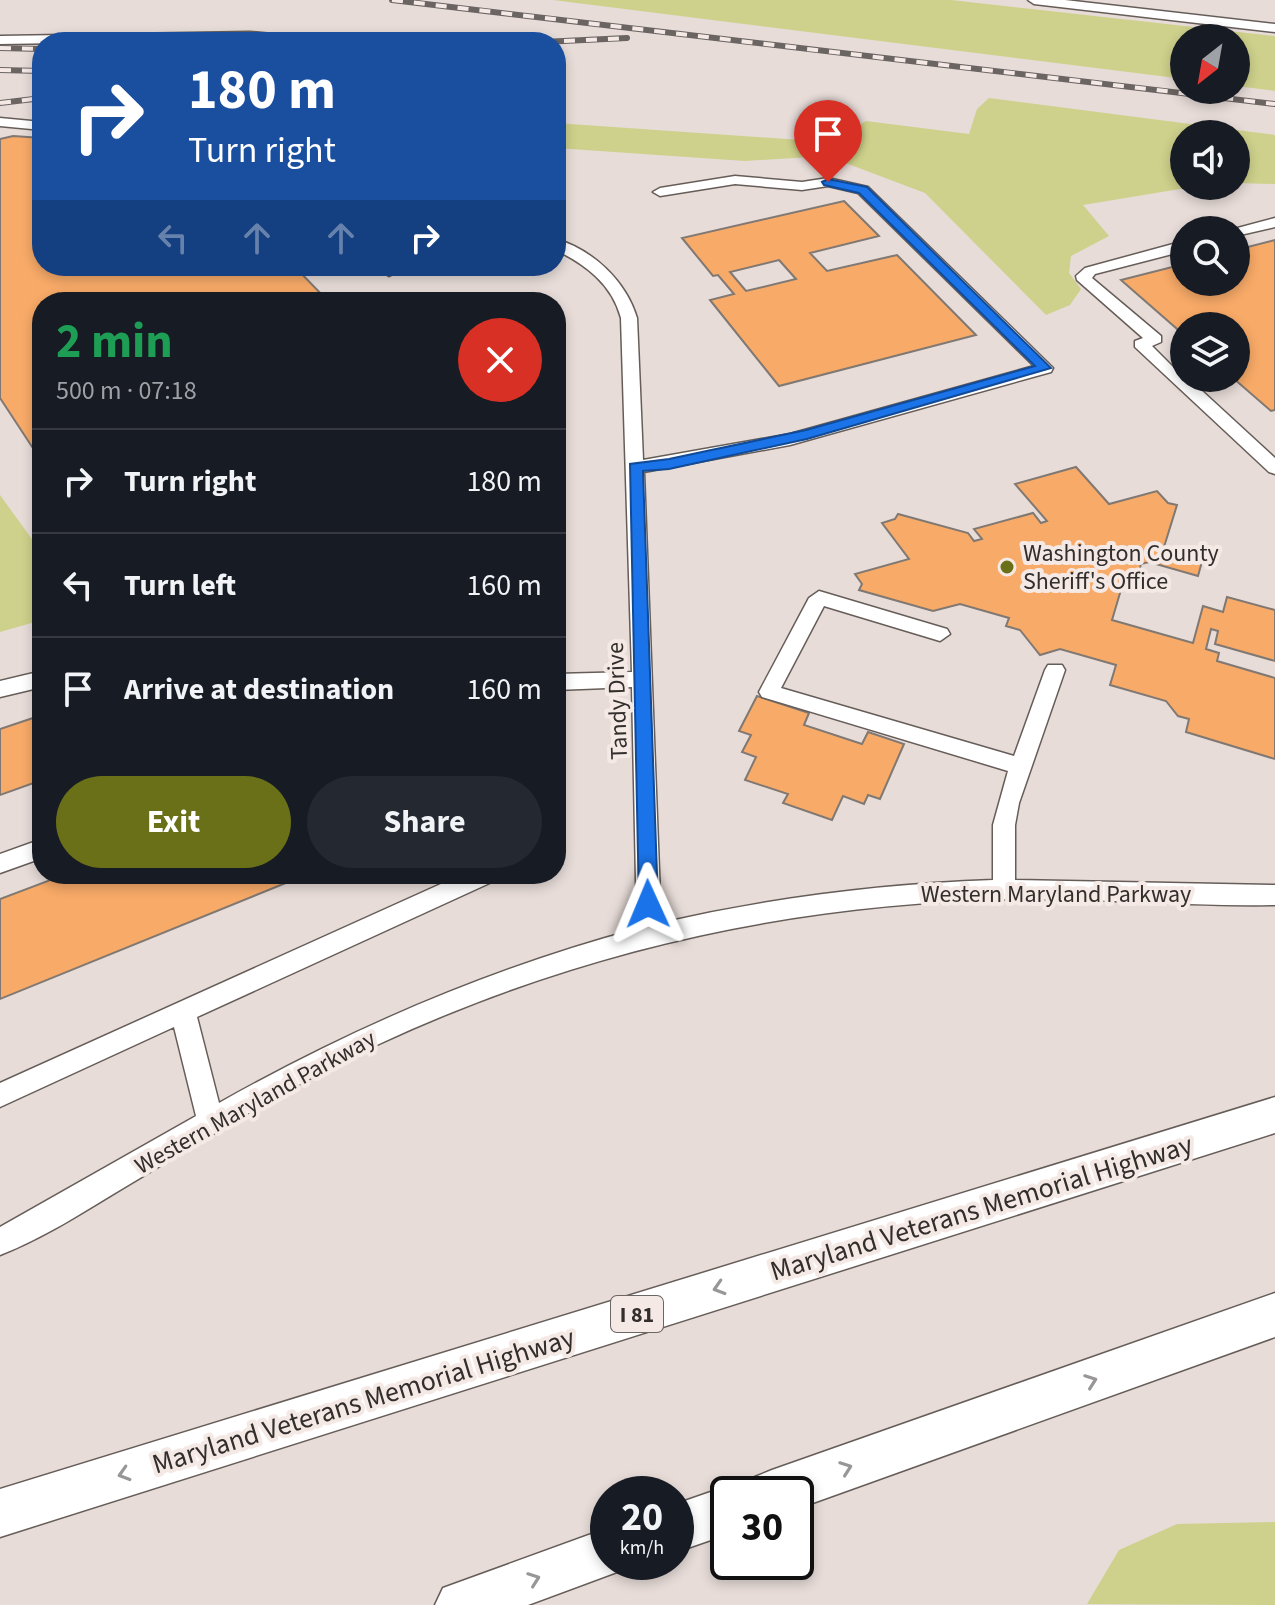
<!DOCTYPE html>
<html lang="en">
<head>
<meta charset="utf-8">
<style>
  :root { --surface:#171b24; --page:#242831; --text:#f1f3f6; --muted:#9ea1a6; --line:#363941; --accent:#697018 }
  body { margin:0; font-family:"Source Sans 3",sans-serif; background:var(--page); color:var(--text); height:100vh; display:flex; flex-direction:column; font-size:30px; white-space:nowrap }
  * { box-sizing:border-box; margin:0 }
  p { font-size:26px; color:var(--muted) }
  .icon { flex:none; width:44px; height:44px; fill:none; stroke:currentColor; stroke-width:2; stroke-linecap:round; stroke-linejoin:round }
  .map { position:relative; flex:1; overflow:hidden }
  .sheet { position:absolute; left:32px; top:292px; width:534px; height:592px; display:flex; flex-direction:column; background:var(--surface); border-radius:32px; box-shadow:0 4px 12px #0003 }
  .sheet>* { flex:none }
  .top-card { position:absolute; left:32px; top:32px; width:534px; height:244px; border-radius:32px; box-shadow:0 4px 12px #0003; background:#1a4fa0; color:#fff; overflow:hidden }
  .needle { width:52px; rotate:211deg }
  .buttons { position:absolute; left:1170px; top:24px; display:grid; gap:16px }
  .buttons a { display:grid; place-items:center; width:80px; height:80px; border-radius:50%; background:var(--surface); box-shadow:0 4px 12px #0003; font-size:40px }
  .speed { position:absolute; left:590px; top:1476px; display:flex; gap:16px; font-size:40px; font-weight:700; text-align:center }
  .speed>* { display:grid; place-content:center; width:104px; height:104px; border-radius:50%; background:var(--surface); box-shadow:0 4px 12px #0003; line-height:1 }
  .speed small { font-size:20px; font-weight:400 }
  .speed .limit { border:4px solid #111; border-radius:12px; background:#fff; color:#111 }
  .pin { position:absolute; display:grid; place-items:center; width:68px; height:68px; color:#fff; margin:-82px -34px; border-radius:50% 50% 50% 0; rotate:-45deg; box-shadow:0 0 8px #0007 }
  .pin .icon { rotate:45deg }
  .me { position:absolute; width:88px; margin:-44px; rotate:359deg; stroke-linejoin:round; filter:drop-shadow(0 0 6px #0008) }
  .turn { display:flex; align-items:center; gap:28px; height:168px; padding:0 24px; font-size:36px }
  .turn .icon { width:104px; height:104px; stroke-width:2.5 }
  .turn b { display:block; font-size:56px; line-height:68px }
  .lanes { display:flex; align-items:center; height:76px; padding:0 24px; background:#0003; justify-content:center; gap:40px; direction:ltr }
  .lanes .off { opacity:.35 }
  .round { display:grid; place-items:center; flex:none; width:84px; height:84px; border-radius:42px; background:var(--page) }
  .headline { display:flex; align-items:center; justify-content:space-between; height:136px; padding:0 24px }
  h1 { font-size:48px; font-weight:700; line-height:60px; color:#1e9e55 }
  .action { display:flex; gap:16px; margin-top:auto; padding:16px 24px }
  .action a { flex:1; height:92px; border-radius:48px; background:var(--accent); color:#fff; font-size:32px; font-weight:700; line-height:92px; text-align:center }
  .action a+a { background:var(--page); color:var(--text) }
  ul { padding:0; list-style:none }
  li { display:flex; align-items:center; gap:24px; height:104px; padding:0 24px; border-top:2px solid var(--line) }
  li div { flex:1 }
  li b { display:block; font-size:30px }
  li em { font-style:normal }
  .map>svg:first-child { display:block }
  .green { fill:#ced18b }
  .building { fill:#f8aa68; stroke:#807872; stroke-width:2; fill-rule:evenodd }
  .lines { fill:none; stroke-linecap:round; stroke-linejoin:round }
  .minor-casing { stroke:#665d59; stroke-width:3 }
  .highway-casing { stroke:#665d59; stroke-width:3 }
  .minor { fill:#fff; fill-rule:evenodd }
  .highway { fill:#fff; fill-rule:evenodd }
  .rail-casing { stroke:#6a6462; stroke-width:6 }
  .rail { stroke:#f5e9e5; stroke-width:4; stroke-dasharray:11; stroke-linecap:butt }
  .oneway { stroke:#989696 }
  .route { fill:#1a73e8; stroke:#114b97; stroke-width:2 }
  .poi-dot { fill:#697018; stroke:#f5e9e5; stroke-width:3 }
  .labels { text-anchor:middle; stroke-width:8; stroke-linejoin:round; paint-order:stroke }
  .shield { fill:#f5e9e5; stroke:#6c6664; stroke-width:2 }
  .shield-label { font-size:22px; font-weight:bold; fill:#322e2c }
  .poi-label { font-size:24px; fill:#322e2c; stroke:#f5e9e5; text-anchor:start }
  .street-label { font-size:24px; fill:#322e2c; stroke:#f5e9e5 }
  .near-street-label { font-size:28px; fill:#322e2c; stroke:#f5e9e5 }
</style>
</head>
<body>
<div class="map">
<svg width="1275" height="1605" viewBox="0 0 1275 1605">
  <rect width="100%" height="100%" fill="#e7dcd8"/>
  <path class="green" d="M553,0H951L1275,36V91L1236,86V38H1184V79Z
    M989,98L1275,135V184L1236,183V134H1184V186H1198L1083,205L1109,236L1071,256L1069,273L1081,289L1070,305L1046,315L925,193L827,156L745,161L556,148V123L830,142L866,121L969,134L977,109Z
    M0,495L42,553V620L0,632Z
    M1275,1522V1605L1087,1604L1119,1550L1177,1524Z"/>
  <path class="building" d="M13,136L42,138V266H294L329,302H42V462L0,398V139Z
    M844,201L879,236L810,253L827,271L897,255L976,335L779,386L710,300L734,294L718,275L713,276L682,238ZM779,260L796,279L746,291L730,272Z
    M1275,240V410L1271,411L1233,378H1236V326H1184V335L1121,280L1184,264V282H1236V250Z
    M1076,467L1109,504L1157,491L1168,503L1177,505L1164,547L1203,558L1198,576L1149,562L1141,564L1137,579L1123,583L1112,620L1193,643L1203,606L1223,612L1227,597L1275,610V661L1215,644L1218,631L1211,629L1206,649L1219,653L1217,661L1275,678V759L1186,732L1189,719L1178,716L1166,701L1110,685L1116,665L1060,649L1040,655L1020,630L1006,626L1009,618L960,604L933,611L859,590L862,584L855,574L909,559L882,523L895,519L898,514L968,533L974,541L982,539L974,529L1033,513L1041,523L1047,521L1015,484Z
    M757,696L809,713L804,725L862,744L868,732L904,744L880,799L868,795L864,804L843,796L832,820L783,803L788,794L745,780L756,757L742,752L751,735L739,731Z
    M42,715V780L0,795V729Z
    M55,874H308L0,999V899L56,878Z"/>
  <g class="lines">
    <defs>
      <path id="minor" d="M1028,0H1065L1275,24V32L1034,4Z
        M250,32L316,38L322,42L250,40L0,44V36Z
        M0,118L42,122V130L0,126Z
        M735,176L802,182L828,178L868,187L1053,368L1051,372L790,445L644,472L661,923C770,898 880,884 993,880V825L1008,771L762,697L759,692L809,598L819,591L947,629L950,634L940,641L824,606L781,688L1014,756L1045,670L1048,665H1062L1065,670L1019,803L1015,825V880L1275,885V905C1191,907 1107,898 1024,899C799,902 583,949 379,1044C290,1085 209,1137 125,1187C85,1211 44,1238 0,1255V1227L196,1116L174,1027L0,1107V1083L463,874H497L494,881L197,1017L219,1103C352,1028 489,969 637,929L632,687L556,690V674L632,672L621,318C612,284 586,265 556,250V239C593,250 626,281 637,318L643,460L790,434L1034,366L858,193L828,186L802,190L735,184L660,196L653,192L660,188Z
        M1275,218V227L1236,236V230H1230Z
        M1184,241V251L1095,274L1092,278L1161,336V342L1152,346L1184,378H1188L1275,458V474L1269,472L1135,347V341L1143,338L1077,280L1076,276L1085,268Z
        M376,266H411L389,276Z
        M42,671V687L0,697V681Z
        M42,839V858L0,873V854Z"/>
      <path id="highway" d="M1275,1097V1133L0,1537V1489Z
        M1275,1293V1337L796,1509V1494H748L755,1477L772,1470Z
        M728,1486L745,1494H728V1534L676,1552V1504Z
        M608,1528V1562H628L625,1569L528,1605H435L443,1588Z"/>
    </defs>
    <use href="#minor" class="minor-casing"/>
    <use href="#highway" class="highway-casing"/>
    <use href="#minor" class="minor"/>
    <use href="#highway" class="highway"/>
    <defs>
      <path id="rail" d="M392,0L1275,104
        M542,42L627,38
        M0,48L42,49
        M0,70L42,71
        M0,103L42,98"/>
    </defs>
    <use href="#rail" class="rail-casing"/>
    <use href="#rail" class="rail"/>
  </g>
  <defs><path id="oneway-chevron" d="M-2-3.5L2.5 0L-2 3.5" fill="none" stroke-width="1.6" stroke-linecap="round" stroke-linejoin="round" transform="scale(2)"/></defs>
  <g class="oneway">
    <use href="#oneway-chevron" transform="translate(719 1288) rotate(163)"/>
    <use href="#oneway-chevron" transform="translate(1091 1381) rotate(-20)"/>
    <use href="#oneway-chevron" transform="translate(846 1468) rotate(-20)"/>
    <use href="#oneway-chevron" transform="translate(124 1474) rotate(163)"/>
    <use href="#oneway-chevron" transform="translate(534 1579) rotate(-20)"/>
  </g>
  <path class="route" d="M828,179L867,187L1051,368L807,439L669,469L643,471L658,904L655,909H642L639,904L630,464L669,459L806,430L1035,366L859,193L824,185L822,182Z"/>
  <circle class="poi-dot" cx="1007" cy="567" r="8"/>
  <g class="labels">
    <rect class="shield" x="611" y="1296" width="52" height="36" rx="6"/>
    <g class="shield-label">
      <text x="637" y="1322">I 81</text>
    </g>
    <g class="poi-label">
      <text x="1023" y="561">Washington County<tspan x="1023" dy="28">Sheriff's Office</tspan></text>
    </g>
    <g class="street-label">
      <text transform="translate(617 701) rotate(-92)" y="8">Tandy Drive</text>
      <text x="1056" y="902">Western Maryland Parkway</text>
      <text transform="translate(255 1102) rotate(-29)" y="8">Western Maryland Parkway</text>
    </g>
    <g class="near-street-label">
      <text transform="translate(981 1207) rotate(-17)" y="10">Maryland Veterans Memorial Highway</text>
      <text transform="translate(363 1400) rotate(-17)" y="10">Maryland Veterans Memorial Highway</text>
    </g>
  </g>
</svg>
<div class="buttons">
<a><svg class="needle" viewBox="-14 -14 28 28"><path d="M0-13l5 13h-10z" fill="#e53935"/><path d="M0 13l5-13h-10z" fill="#9ea1a6"/></svg></a>
<a><svg class="icon" aria-label="sound" viewBox="0 0 24 24"><path d="M4 9h4l5-4v14l-5-4H4zM17 9q2 3 0 6"/></svg></a>
<a><svg class="icon" aria-label="search" viewBox="0 0 24 24"><circle cx="10" cy="10" r="6"/><path d="M15 15l6 6"/></svg></a>
<a><svg class="icon" aria-label="layers" viewBox="0 0 24 24"><path d="M12 4l9 5-9 5-9-5zM3 14l9 5 9-5"/></svg></a>
</div>
<div class="speed"><div>20<small>km/h</small></div><div class="limit">30</div></div>
<div class="pin" style="left:828px;top:182px;background:#d93025"><svg class="icon" aria-label="arrive" viewBox="0 0 24 24"><path d="M6 21V4h12l-3 4 3 4H6"/></svg></div>
<svg class="me" style="left:648px;top:904px" viewBox="-20 -20 40 40"><path d="M0-17L14 15 0 8-14 15z" fill="#1a73e8" stroke="#fff" stroke-width="4"/></svg>
<div class="top-card">
<div class="turn"><svg class="icon" aria-label="right" viewBox="0 0 24 24"><path d="M7 20v-9h11M14 6l5 5-5 5"/></svg><div><b>180 m</b>Turn right</div></div>
<div class="lanes"><svg class="icon off" aria-label="left" viewBox="0 0 24 24"><path d="M17 20v-9H6M10 6l-5 5 5 5"/></svg><svg class="icon off" aria-label="ahead" viewBox="0 0 24 24"><path d="M12 20V5M6 11l6-6 6 6"/></svg><svg class="icon off" aria-label="ahead" viewBox="0 0 24 24"><path d="M12 20V5M6 11l6-6 6 6"/></svg><svg class="icon" aria-label="right" viewBox="0 0 24 24"><path d="M7 20v-9h11M14 6l5 5-5 5"/></svg></div>
</div>
<section class="sheet">
<div class="headline"><div><h1>2 min</h1><p>500 m · 07:18</p></div><a class="round" style="background:#d93025;color:#fff"><svg class="icon" aria-label="close" viewBox="0 0 24 24"><path d="M6 6l12 12M18 6L6 18"/></svg></a></div>
<ul>
<li><svg class="icon" aria-label="right" viewBox="0 0 24 24"><path d="M7 20v-9h11M14 6l5 5-5 5"/></svg><div><b>Turn right</b></div><em>180 m</em></li>
<li><svg class="icon" aria-label="left" viewBox="0 0 24 24"><path d="M17 20v-9H6M10 6l-5 5 5 5"/></svg><div><b>Turn left</b></div><em>160 m</em></li>
<li><svg class="icon" aria-label="arrive" viewBox="0 0 24 24"><path d="M6 21V4h12l-3 4 3 4H6"/></svg><div><b>Arrive at destination</b></div><em>160 m</em></li>
</ul>
<div class="action"><a>Exit</a><a>Share</a></div>
</section>
</div>
</body>
</html>
